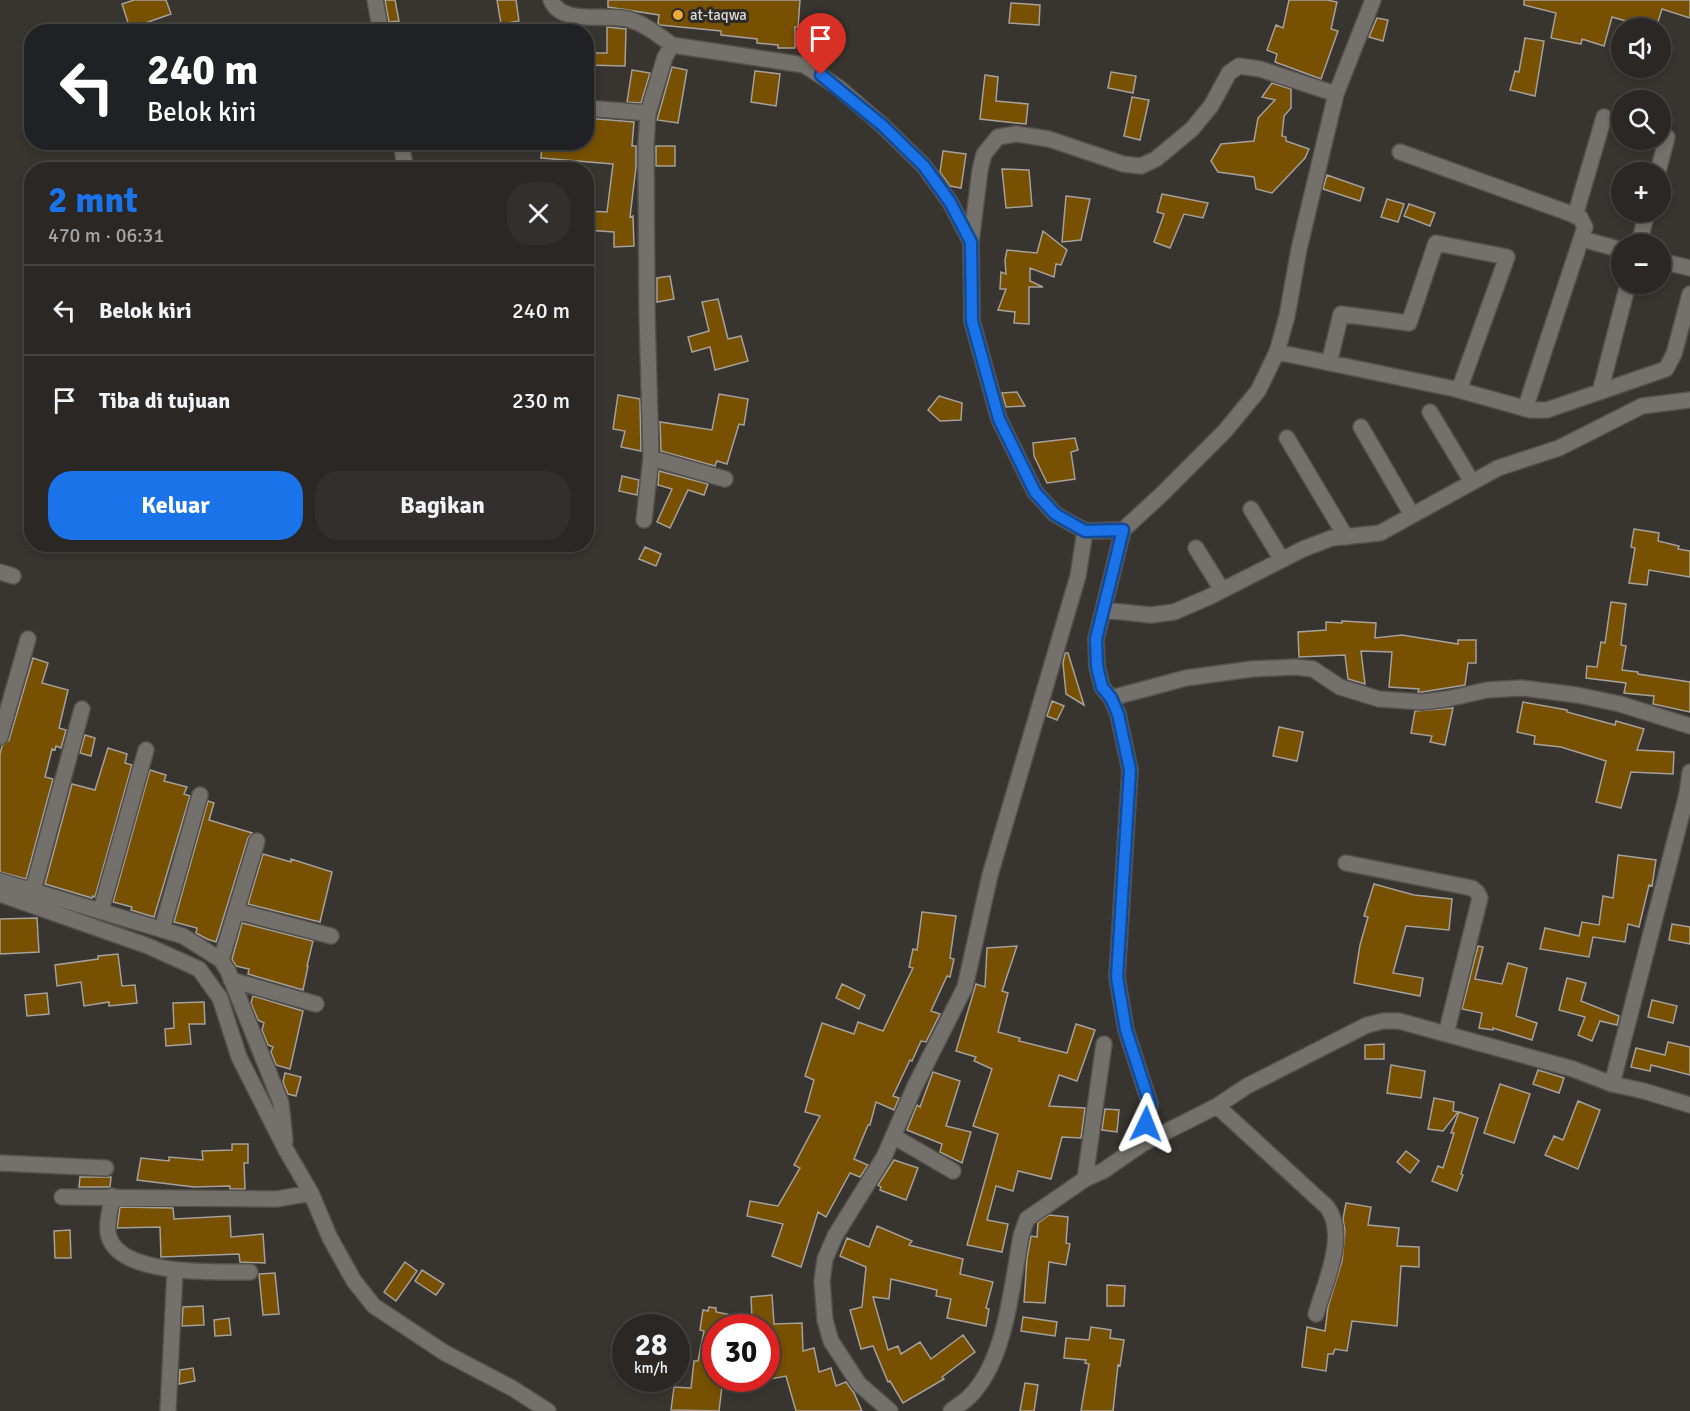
<!DOCTYPE html>
<html lang="id">
<head>
<meta charset="utf-8">
<style>
  :root { --surface:#2a2724; --page:#322f2c; --text:#f1f3f6; --muted:#a5a5a6; --line:#464441; --accent:#1a73e8 }
  body { margin:0; font-family:Signika,sans-serif; background:var(--page); color:var(--text); height:100vh; display:flex; flex-direction:column; font-size:22px; white-space:nowrap }
  * { box-sizing:border-box; margin:0 }
  p { font-size:20px; color:var(--muted) }
  .icon { flex:none; width:33px; height:33px; fill:none; stroke:currentColor; stroke-width:2; stroke-linecap:round; stroke-linejoin:round }
  .map { position:relative; flex:1; overflow:hidden }
  .drawer { position:absolute; left:24px; top:162px; width:570px; height:390px; display:flex; flex-direction:column; background:var(--surface); border-radius:24px; box-shadow:0 3px 9px #0003,0 0 0 2px var(--line) }
  .drawer>* { flex:none }
  .banner { position:absolute; left:24px; top:24px; width:570px; height:126px; border-radius:24px; box-shadow:0 3px 9px #0003,0 0 0 2px var(--line); background:#202124; color:#fff; overflow:hidden }
  .tools { position:absolute; left:1611px; top:18px; display:grid; gap:12px }
  .tools a { display:grid; place-items:center; width:60px; height:60px; border-radius:50%; background:var(--surface); box-shadow:0 3px 9px #0003,0 0 0 2px var(--line); font-size:30px }
  .speed { position:absolute; left:612px; top:1314px; display:flex; gap:12px; font-size:30px; font-weight:700; text-align:center }
  .speed>* { display:grid; place-content:center; width:78px; height:78px; border-radius:50%; background:var(--surface); box-shadow:0 3px 9px #0003,0 0 0 2px var(--line); line-height:1 }
  .speed small { font-size:15px; font-weight:400 }
  .speed .limit { border:9px solid #d22; background:#fff; color:#111 }
  .pin { position:absolute; display:grid; place-items:center; width:51px; height:51px; color:#fff; margin:-62px -26px; border-radius:50% 50% 50% 0; rotate:-45deg; box-shadow:0 0 6px #0007 }
  .pin .icon { rotate:45deg }
  .me { position:absolute; width:66px; margin:-33px; rotate:2deg; stroke-linejoin:round; filter:drop-shadow(0 0 4px #0008) }
  .turn { display:flex; align-items:center; gap:21px; height:126px; padding:0 24px; font-size:27px }
  .turn .icon { width:78px; height:78px; stroke-width:2.5 }
  .turn b { display:block; font-size:42px; line-height:51px }
  .round { display:grid; place-items:center; flex:none; width:63px; height:63px; border-radius:24px; background:var(--page) }
  .head { display:flex; align-items:center; justify-content:space-between; height:102px; padding:0 24px }
  h1 { font-size:36px; font-weight:800; line-height:45px; color:var(--accent) }
  .button { display:flex; gap:12px; margin-top:auto; padding:12px 24px }
  .button a { flex:1; height:69px; border-radius:24px; background:var(--accent); color:#fff; font-size:24px; font-weight:800; line-height:69px; text-align:center }
  .button a+a { background:var(--page); color:var(--text) }
  ul { padding:0; list-style:none }
  li { display:flex; align-items:center; gap:18px; height:90px; padding:0 24px; border-top:2px solid var(--line) }
  li div { flex:1 }
  li b { display:block; font-size:22px }
  li em { font-style:normal }
  .map>svg:first-child { display:block }
  .building { fill:#775001; stroke:#a5a09b; stroke-width:1.5 }
  .lines { fill:none; stroke-linecap:round; stroke-linejoin:round }
  .street-casing { stroke:#54514d; stroke-width:18 }
  .street { stroke:#74706b; stroke-width:15 }
  .route-casing { stroke:#114b97; stroke-width:15 }
  .route { stroke:#1a73e8; stroke-width:10 }
  .poi-dot { fill:#eca93a; stroke:#2e2a26; stroke-width:2 }
  .labels { text-anchor:middle; stroke-width:6; stroke-linejoin:round; paint-order:stroke }
  .poi-label { font-size:15px; fill:#dbd8d6; stroke:#2e2a26; text-anchor:start }
</style>
</head>
<body>
<div class="map">
<svg width="1690" height="1411" viewBox="0 0 1690 1411">
  <rect width="100%" height="100%" fill="#383430"/>
  <path class="building" d="M134,0H166L171,14L148,22L150,28L131,32L122,4Z
    M385,0H395L399,21L389,22Z
    M497,0H516L519,21L501,24Z
    M608,0H800L798,27H795V48H778V45L757,43V39L721,35V31L660,25L658,23L659,15L608,7Z
    M1289,0H1327L1337,2L1331,29L1338,31L1321,79L1275,62L1277,54L1267,50L1276,25L1283,28Z
    M1524,0H1690V18L1662,9L1656,28H1650L1612,17L1604,46L1582,39L1581,44L1551,38L1556,13L1524,5Z
    M1011,3L1040,5L1039,25L1009,23Z
    M1377,18L1388,20L1383,41L1369,37Z
    M607,27L626,29L625,66L586,65V53H607Z
    M1525,38L1544,41L1535,96L1510,90L1515,71L1519,72Z
    M672,67L687,70L678,123L657,120Z
    M632,70L650,73L641,103L627,102Z
    M755,71L780,74L776,106L751,102Z
    M1111,72L1136,76L1133,93L1108,88Z
    M985,75L998,77L996,101L1028,104L1026,124L980,119Z
    M1272,83L1291,89V108L1284,116L1282,136L1286,137V141L1309,149L1305,158L1272,193L1256,189L1254,177L1218,172L1211,161L1221,144L1254,141L1258,118L1275,100L1262,97Z
    M1132,97L1149,100L1140,140L1124,136Z
    M586,118L634,122L632,146H636V167L630,217L633,216L634,246L614,247V232L586,230V211L607,212L613,164L541,158L542,142H586Z
    M656,146H675V166H656Z
    M943,151L966,154L961,188L950,186L940,172Z
    M1002,169L1029,170L1032,206L1006,208Z
    M1327,175L1364,188L1360,201L1323,189Z
    M1162,194L1208,203L1203,218L1184,214L1170,248L1154,242L1164,214L1157,212Z
    M1066,196L1090,199L1081,240L1062,242Z
    M1387,199L1404,204L1398,222L1381,217Z
    M1409,204L1435,213L1430,226L1404,216Z
    M1043,231L1067,250L1061,265L1056,264L1054,277L1030,268V281L1043,287H1029V324L1014,323L1015,312L998,310L1006,289H1000L1001,272L1006,274L1005,260L1007,250L1037,253Z
    M670,276L674,299L657,302V278Z
    M718,299L728,339L741,336L748,361L715,370L710,347L692,352L688,337L709,331L702,302Z
    M1017,392L1025,406L1006,407L1002,393Z
    M719,394L748,399L744,425L739,424L727,464L717,461L715,466L661,451L660,422L712,430Z
    M618,395L640,399L641,451L621,447L625,431L613,429Z
    M939,396L962,403L961,420L940,421L928,410Z
    M1075,438L1078,450L1071,452L1075,479L1047,483L1034,456L1033,443Z
    M659,471L708,484L704,495L688,490L670,528L657,522L672,489L658,485Z
    M622,476L639,480L637,495L619,491Z
    M1634,529L1659,533L1658,541L1679,546L1678,549L1690,551V577L1649,570L1647,585L1629,583L1635,548L1631,547Z
    M645,547L661,554L656,566L639,559Z
    M1611,602L1626,604L1621,645L1626,646L1622,670L1638,672V674L1690,682V712L1653,704L1654,696L1624,693L1626,683L1586,678L1587,666L1597,667L1601,642L1605,643Z
    M1342,621L1376,623L1375,638L1402,635L1458,644V640H1476V663H1468L1465,685L1422,692H1418L1419,689L1389,687L1392,652L1361,651L1365,684L1348,679L1345,655L1299,657L1298,632L1326,630V622L1342,623Z
    M1065,653H1068L1084,705L1066,694L1063,663Z
    M33,658L48,663L42,683L68,690L59,728L66,730L61,748L56,746L55,750L52,749L45,777L53,779L26,879L0,872V754L2,746L9,740Z
    M1052,701L1064,706L1057,720L1047,716Z
    M1523,702L1567,710V712L1615,725L1616,721L1644,729L1637,750L1674,752L1673,774L1631,772L1621,808L1596,802L1606,761L1561,747L1534,744L1535,736L1517,732Z
    M1453,708L1445,745L1430,742L1432,736L1411,733L1415,711Z
    M1279,727L1303,732L1297,761L1273,756Z
    M85,735L95,738L91,756L80,753Z
    M108,748L127,754L125,763L132,765L95,897L93,896L92,898L45,884L72,784L95,790Z
    M150,770L166,775L164,781L187,787L184,794L190,796L154,917L131,910L132,907L113,902Z
    M208,801L214,803L209,820L252,833L248,838L216,942L207,939L196,933L197,928L174,922Z
    M263,854L291,862V859L332,872L320,922L248,904Z
    M1618,855L1656,860L1652,886L1649,885L1639,927L1628,924L1625,942L1593,937L1589,957L1540,949L1545,928L1579,936L1582,922L1599,925L1603,896L1613,898Z
    M1374,884L1414,895L1452,899L1449,930L1406,926L1393,973L1423,978L1420,996L1354,983L1360,945L1368,917L1364,916Z
    M922,912L956,916L950,958L954,959L950,977L947,976L931,1011L940,1014L926,1042L921,1041L912,1061L910,1060L893,1096L899,1098L894,1110L876,1102L870,1125H868L854,1159L868,1165L860,1177L850,1173L826,1217L818,1212L801,1267L772,1256L783,1224L747,1216L750,1201L778,1206L800,1168L794,1165L820,1116L805,1112L814,1080L805,1076L822,1023L854,1034L858,1022L883,1031L913,968L909,967L913,949L917,950Z
    M37,918L39,952L0,954V919Z
    M242,923L313,941L307,966H308L303,990L258,977L248,974L249,969L236,966L232,959Z
    M1672,924L1690,927V944L1669,940Z
    M1017,946L1002,991L1008,993L998,1032L1020,1038L1019,1041L1067,1053L1076,1024L1095,1030L1077,1081L1059,1075L1049,1106L1085,1108L1081,1138L1062,1137L1051,1179L1018,1171L1013,1191L996,1186L987,1220L1008,1224L1002,1252L967,1245L998,1134L973,1126L992,1069L974,1061L976,1057L956,1051L976,984L985,987L987,948Z
    M1478,946L1483,947L1475,979L1502,984L1508,963L1527,968L1516,1016L1537,1023L1532,1040L1493,1028V1030L1479,1028L1482,1013L1462,1009Z
    M118,954L122,986L135,985L137,1003L109,1006V1002L84,1006L81,982L57,986L55,965L98,959V956Z
    M1567,978L1586,983L1581,1001L1619,1016L1617,1025L1600,1021L1592,1041L1578,1035L1585,1017L1559,1010Z
    M842,984L865,995L859,1009L836,998Z
    M47,993L49,1014L27,1016L25,995Z
    M253,996L303,1011L290,1069L276,1065L271,1052L273,1047L268,1045L262,1030L264,1023L258,1020L251,1003Z
    M1652,1000L1677,1006L1673,1023L1648,1017Z
    M204,1002L205,1024H189L191,1044L166,1046L165,1029L174,1028L173,1003Z
    M1668,1042L1690,1047V1075L1651,1065L1650,1071L1631,1067L1636,1048L1665,1055Z
    M1384,1044V1059H1365V1045Z
    M1391,1065L1425,1071L1421,1098L1387,1093Z
    M1538,1070L1564,1078L1559,1093L1533,1084Z
    M933,1072L960,1081L946,1126L971,1132L962,1163L940,1152L942,1144L907,1130L917,1105L920,1107Z
    M285,1073L301,1077L296,1096L288,1094L283,1082Z
    M1500,1084L1530,1094L1514,1143L1484,1133Z
    M1434,1098L1454,1102L1453,1111L1458,1112L1443,1131L1428,1129Z
    M1578,1101L1600,1110L1578,1169L1545,1155L1554,1136L1563,1140Z
    M1105,1109L1119,1110L1117,1132L1102,1130Z
    M1459,1112L1478,1118L1461,1174L1463,1175L1457,1191L1432,1181L1438,1166L1443,1168L1454,1133H1451Z
    M232,1144H248V1163H244L245,1189H230V1186L194,1187L137,1180L141,1158L169,1161V1157L203,1160L202,1151L232,1150Z
    M1406,1151L1419,1161L1410,1173L1397,1162Z
    M894,1160L918,1168L906,1200L880,1190L881,1187L878,1185Z
    M80,1177H111L110,1187H79Z
    M1346,1203L1371,1207L1368,1225L1399,1228L1397,1246L1419,1247V1267L1401,1266L1397,1326L1352,1321L1347,1351L1335,1349L1333,1354H1328L1326,1371L1302,1367L1307,1327L1325,1331L1328,1307L1342,1261L1345,1231L1343,1219Z
    M120,1207L173,1208L174,1219L230,1216L231,1237L263,1234L265,1263L240,1262L239,1254L161,1257L160,1227L117,1228Z
    M1049,1215L1068,1217L1066,1243L1070,1244L1066,1265L1049,1262L1045,1303L1024,1302L1027,1258L1031,1236L1037,1237L1038,1223Z
    M877,1226L912,1241L909,1245L963,1259L960,1274L993,1282L986,1308L989,1309L986,1326L947,1318L951,1299L936,1296L937,1290L891,1279L889,1299L873,1297L888,1350L898,1346L901,1354L920,1342L931,1359L963,1335L975,1352L942,1377L944,1379L903,1403L890,1381L888,1382L873,1346L861,1349L850,1310L862,1307L866,1267L840,1256L847,1238L869,1247Z
    M70,1230L71,1258H55L54,1231Z
    M405,1262L417,1271L396,1301L384,1292Z
    M422,1270L444,1284L436,1295L415,1281Z
    M275,1273L279,1314L263,1315L259,1274Z
    M1107,1285L1125,1286L1124,1306H1107Z
    M772,1295L774,1324L802,1323L803,1351L814,1348L819,1372L831,1368L836,1386L846,1382L854,1393L862,1411H796L786,1376L771,1379L766,1360V1328H716V1378H723L719,1411L671,1410L674,1387L691,1388L694,1361H698L704,1331L700,1330L703,1310L708,1311L709,1307L716,1308V1312L752,1319L751,1297Z
    M203,1306L204,1325L182,1326L183,1307Z
    M1023,1317L1057,1322L1055,1336L1021,1331Z
    M229,1318L231,1335L215,1336L214,1320Z
    M1091,1327L1111,1330L1110,1338L1124,1340L1120,1366L1118,1365L1113,1411H1081L1089,1364L1085,1363L1086,1360L1064,1358L1066,1338L1089,1340Z
    M193,1368L195,1381L179,1384L180,1370Z
    M1025,1383L1038,1385L1034,1411H1020Z"/>
  <g class="lines">
    <defs>
      <path id="street" d="M375,0L381,32
        M551,0C562,26 605,13 628,19C645,24 658,35 672,45
        M586,108L648,113
        M401,142L404,160
        M1400,152L1580,217L1585,227L1525,409
        M1658,172L1667,137
        M1575,216L1604,117
        M1582,239L1622,250
        M971,242L980,170L984,154L998,137L1016,134L1049,139L1123,164L1141,166L1156,159L1192,129L1211,106L1229,73L1239,66L1260,69L1336,94
        M1639,244L1647,212
        M1660,261L1690,268
        M1277,352L1455,389L1531,410H1547L1666,369L1674,354L1690,294
        M1329,363L1341,314L1409,323L1436,243L1507,257L1459,390
        M1600,392L1628,284
        M1430,412L1472,482
        M1361,427L1412,515
        M1287,438L1346,537
        M651,458L725,479
        M1251,509L1282,560
        M644,520L651,458L647,312L646,143L648,113L665,57L672,45L804,65L838,87L882,125L924,166L950,202L971,242L972,321L999,419L1035,492L1055,514L1085,531
        M1123,530L1162,494L1225,431L1258,391L1277,352L1287,316L1299,249L1336,94L1373,0
        M1196,548L1222,590
        M0,572L13,576
        M1103,610L1151,615L1174,612L1209,597L1303,549L1332,538L1380,533L1498,468L1559,448L1642,406L1690,400
        M1111,698L1186,678L1252,669L1295,667L1313,669L1340,687L1379,699L1422,702L1447,699L1487,690L1522,688L1577,695L1620,704L1690,726
        M0,737L28,639
        M1346,863L1472,888L1477,892L1480,898L1446,1034
        M0,881L183,936L221,960L228,971L281,1103L285,1141
        M33,890L82,709
        M0,894L148,946L199,969L220,998L239,1057L286,1150L311,1193L330,1238L354,1281L374,1306L445,1353L512,1388L548,1411
        M101,910L146,750
        M236,911L331,936
        M162,929L200,795
        M221,960L257,841
        M231,980L316,1004
        M1612,1084L1687,794L1690,772
        M1217,1106L1327,1207C1348,1234 1325,1283 1316,1314
        M893,1136L953,1171
        M0,1163L106,1168
        M1085,1179L1104,1044
        M112,1196C111,1208 105,1226 109,1237C121,1276 216,1272 250,1272
        M62,1197L277,1199L311,1193
        M168,1411L175,1271
        M890,1411L859,1384L831,1341L825,1320L822,1281L825,1259L835,1236L884,1157L915,1086L965,987L990,875L1078,576L1085,531L1123,530L1096,639L1097,666L1102,687L1111,698L1118,714L1130,770L1117,977L1126,1030L1150,1104L1142,1144
        M951,1411C957,1406 964,1402 969,1397C1006,1362 1012,1284 1021,1236L1027,1219L1085,1179L1103,1171L1142,1144L1217,1106L1247,1086L1367,1025L1383,1021H1399L1573,1069L1612,1084L1644,1091L1690,1105"/>
    </defs>
    <use href="#street" class="street-casing"/>
    <use href="#street" class="street"/>
  </g>
  <g class="lines">
    <defs>
      <path id="route" d="M821,75L882,125L924,166L950,202L971,242L972,321L999,419L1035,492L1055,514L1085,531L1123,530L1096,639L1097,666L1102,687L1111,698L1118,714L1130,770L1117,977L1126,1030L1150,1104L1146,1124"/>
    </defs>
    <use href="#route" class="route-casing"/>
    <use href="#route" class="route"/>
  </g>
  <circle class="poi-dot" cx="678" cy="15" r="6"/>
  <g class="labels">
    <g class="poi-label">
      <text x="690" y="20">at-taqwa</text>
    </g>
  </g>
</svg>
<div class="tools">
<a><svg class="icon" aria-label="sound" viewBox="0 0 24 24"><path d="M4 9h4l5-4v14l-5-4H4zM17 9q2 3 0 6"/></svg></a>
<a><svg class="icon" aria-label="search" viewBox="0 0 24 24"><circle cx="10" cy="10" r="6"/><path d="M15 15l6 6"/></svg></a>
<a>+</a>
<a>−</a>
</div>
<div class="speed"><div>28<small>km/h</small></div><div class="limit">30</div></div>
<div class="pin" style="left:821px;top:75px;background:#d93025"><svg class="icon" aria-label="arrive" viewBox="0 0 24 24"><path d="M6 21V4h12l-3 4 3 4H6"/></svg></div>
<svg class="me" style="left:1146px;top:1124px" viewBox="-20 -20 40 40"><path d="M0-17L14 15 0 8-14 15z" fill="#1a73e8" stroke="#fff" stroke-width="4"/></svg>
<div class="banner">
<div class="turn"><svg class="icon" aria-label="left" viewBox="0 0 24 24"><path d="M17 20v-9H6M10 6l-5 5 5 5"/></svg><div><b>240 m</b>Belok kiri</div></div>
</div>
<section class="drawer">
<div class="head"><div><h1>2 mnt</h1><p>470 m · 06:31</p></div><a class="round"><svg class="icon" aria-label="close" viewBox="0 0 24 24"><path d="M6 6l12 12M18 6L6 18"/></svg></a></div>
<ul>
<li><svg class="icon" aria-label="left" viewBox="0 0 24 24"><path d="M17 20v-9H6M10 6l-5 5 5 5"/></svg><div><b>Belok kiri</b></div><em>240 m</em></li>
<li><svg class="icon" aria-label="arrive" viewBox="0 0 24 24"><path d="M6 21V4h12l-3 4 3 4H6"/></svg><div><b>Tiba di tujuan</b></div><em>230 m</em></li>
</ul>
<div class="button"><a>Keluar</a><a>Bagikan</a></div>
</section>
</div>
</body>
</html>
